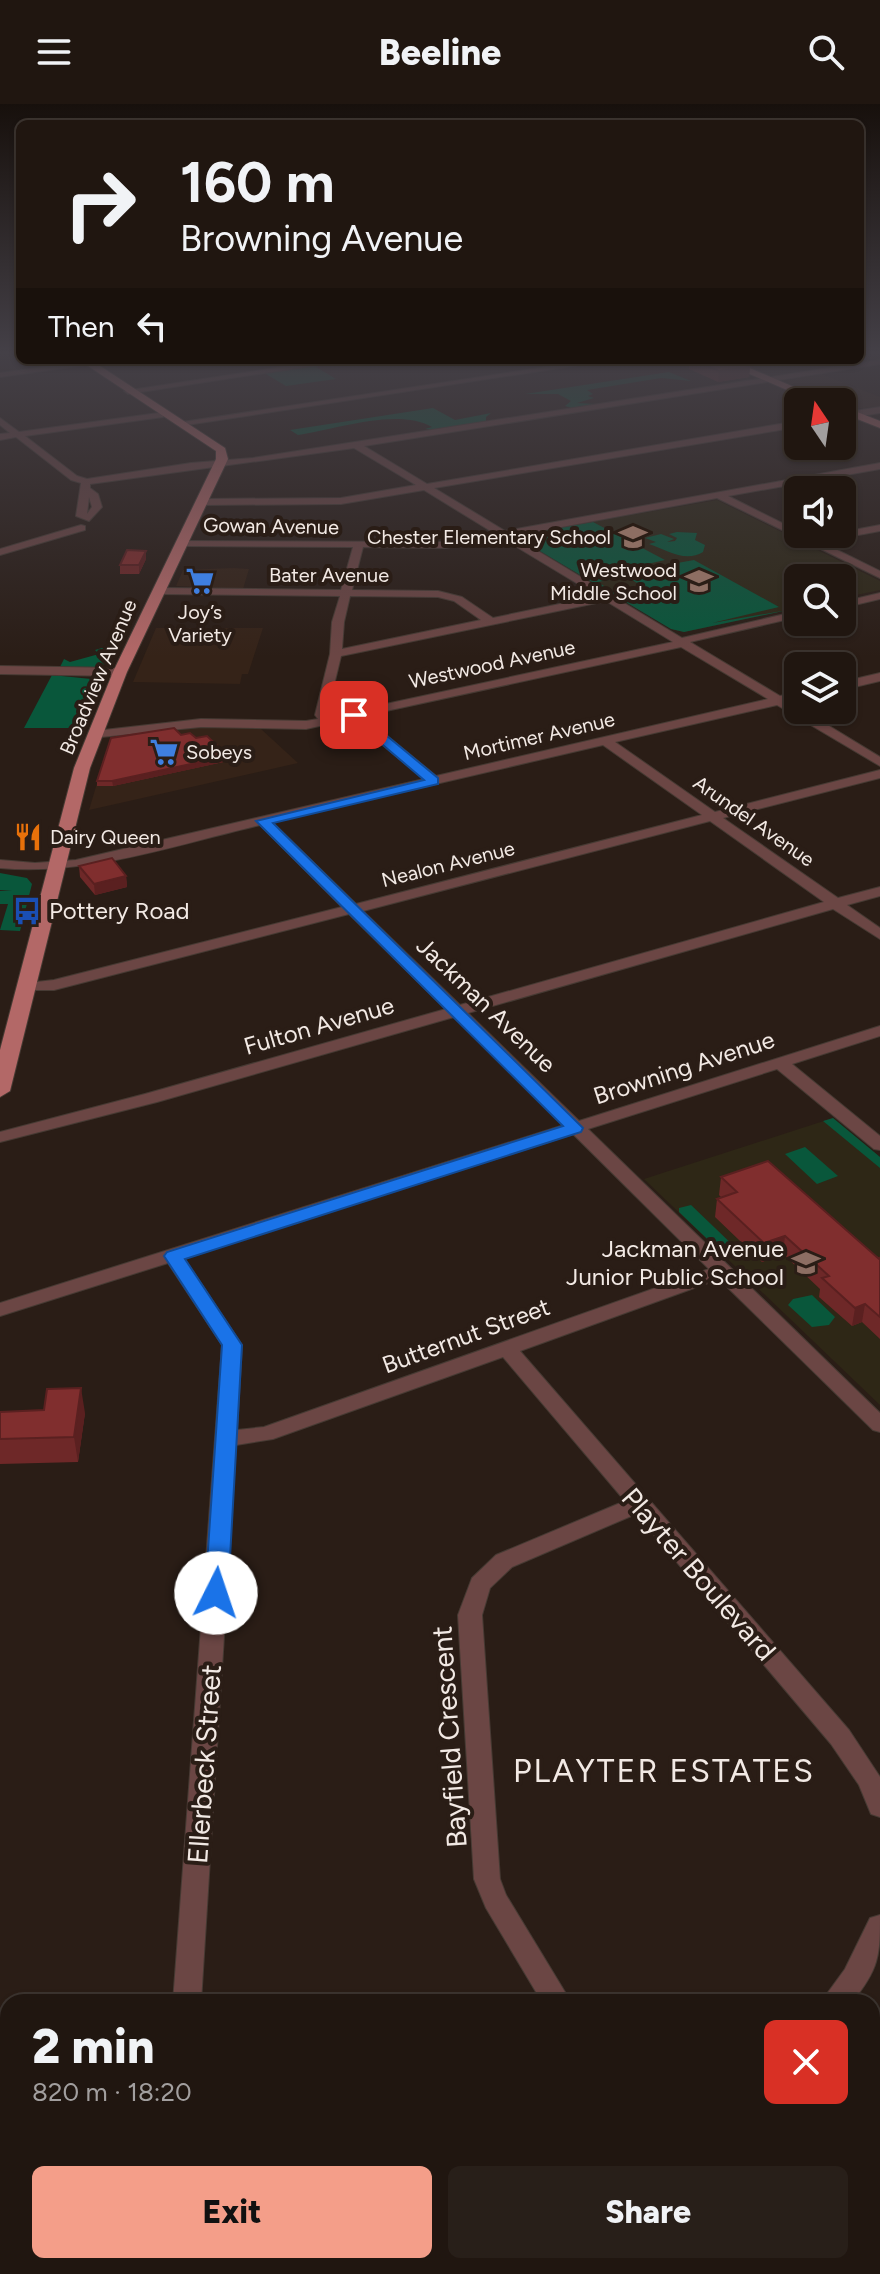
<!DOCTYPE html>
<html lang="en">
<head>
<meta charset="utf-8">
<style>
  :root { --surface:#201610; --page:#281f19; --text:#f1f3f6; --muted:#a29f9f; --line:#3d3530; --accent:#f49e89 }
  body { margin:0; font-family:Figtree,sans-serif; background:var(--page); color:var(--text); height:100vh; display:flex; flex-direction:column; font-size:30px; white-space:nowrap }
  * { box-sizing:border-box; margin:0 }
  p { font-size:26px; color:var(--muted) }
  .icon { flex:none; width:44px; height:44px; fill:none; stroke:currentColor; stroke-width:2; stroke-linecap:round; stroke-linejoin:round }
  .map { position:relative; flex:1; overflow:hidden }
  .side { position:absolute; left:0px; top:1890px; width:880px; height:280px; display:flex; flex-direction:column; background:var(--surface); border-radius:24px 24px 0 0; box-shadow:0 2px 6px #0004,0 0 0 2px var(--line) }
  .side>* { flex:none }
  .banner { position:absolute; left:16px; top:16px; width:848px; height:244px; border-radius:12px; box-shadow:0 2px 6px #0004,0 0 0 2px var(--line); background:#201610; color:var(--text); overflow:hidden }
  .needle { width:52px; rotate:347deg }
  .buttons { position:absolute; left:784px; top:284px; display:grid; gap:16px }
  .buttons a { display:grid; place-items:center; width:72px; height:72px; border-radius:12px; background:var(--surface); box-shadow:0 2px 6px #0004,0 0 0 2px var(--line); font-size:40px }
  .pin { position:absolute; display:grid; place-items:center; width:68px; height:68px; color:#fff; margin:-34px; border-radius:16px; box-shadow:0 4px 12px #0006 }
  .me { position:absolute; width:88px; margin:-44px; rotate:4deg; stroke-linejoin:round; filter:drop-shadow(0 0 6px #0008) }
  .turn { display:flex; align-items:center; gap:28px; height:168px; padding:0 32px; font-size:36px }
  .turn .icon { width:104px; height:104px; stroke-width:2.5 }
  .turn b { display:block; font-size:56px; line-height:68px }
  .then { display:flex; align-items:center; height:76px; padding:0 32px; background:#0003; gap:16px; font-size:30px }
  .round { display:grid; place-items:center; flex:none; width:84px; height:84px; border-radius:12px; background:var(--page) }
  .overview { display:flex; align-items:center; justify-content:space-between; height:136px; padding:0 32px }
  h1 { font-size:48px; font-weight:800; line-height:60px }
  .cta { display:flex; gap:16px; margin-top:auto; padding:16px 32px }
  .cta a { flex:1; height:92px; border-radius:12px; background:var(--accent); color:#111; font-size:32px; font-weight:800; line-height:92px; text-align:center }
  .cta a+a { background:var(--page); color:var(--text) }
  header { display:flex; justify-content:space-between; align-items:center; height:104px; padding:0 32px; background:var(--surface); font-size:36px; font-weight:800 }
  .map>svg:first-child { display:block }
  .built { fill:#352318 }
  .education { fill:#2e2716 }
  .green { fill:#09573b }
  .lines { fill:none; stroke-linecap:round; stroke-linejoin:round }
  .minor-casing { stroke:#463a33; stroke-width:2 }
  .major-casing { stroke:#463a33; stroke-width:2 }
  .minor { fill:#6b4644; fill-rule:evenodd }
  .major { fill:#b36867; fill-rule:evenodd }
  .wall { fill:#6e2828 }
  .shaded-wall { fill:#5a2020 }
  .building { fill:#802e2e; stroke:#5a2020; stroke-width:2 }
  .route { fill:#1a73e8; stroke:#114b97; stroke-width:2 }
  .labels { text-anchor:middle; stroke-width:8; stroke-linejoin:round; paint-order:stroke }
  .far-street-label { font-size:20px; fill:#f2e9e4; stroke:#2a1d16 }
  .far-poi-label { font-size:20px; fill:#f2e9e4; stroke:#2a1d16; text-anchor:end }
  .poi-label { font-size:24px; fill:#f2e9e4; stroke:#2a1d16; text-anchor:start }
  .street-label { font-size:24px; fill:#f2e9e4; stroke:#2a1d16 }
  .near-street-label { font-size:28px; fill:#f2e9e4; stroke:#2a1d16 }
  .near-neighbourhood-label { font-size:32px; letter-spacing:2px; fill:#f2e9e4; stroke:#2a1d16 }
</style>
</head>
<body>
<header><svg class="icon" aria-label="menu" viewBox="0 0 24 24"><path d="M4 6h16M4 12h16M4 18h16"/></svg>Beeline<svg class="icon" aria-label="search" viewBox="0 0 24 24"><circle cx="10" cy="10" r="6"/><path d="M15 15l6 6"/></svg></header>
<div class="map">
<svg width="880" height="2170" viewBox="0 0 880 2170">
  <rect width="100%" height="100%" fill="#2a1d16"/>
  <path class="built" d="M821,270L880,293V302L854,305L785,277Z
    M233,464L249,465L243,485L176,482L183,466Z
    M156,524H263L248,570H242L240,580L133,578Z
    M201,623L261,625L298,659L89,706L109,639L123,634Z"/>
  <path class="education" d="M717,396L880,477V486L842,494V474H798V504L684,528L671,525L597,478L618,474L523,430Z
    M833,1014L880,1053V1301L644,1075Z"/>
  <path class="green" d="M320,261L316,263L336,275L286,282L266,270H259Z
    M669,268L691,277L661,274L587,286L593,290L588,292L594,294L577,299L596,300L572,304L565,302L571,297L558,290H525Z
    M433,304L455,316L491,309L486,313V318L434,326L425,325L432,323C398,303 333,326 298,331L290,326Z
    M593,418L665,456L613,468L620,474L598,478L627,497L658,492L621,469L694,456L779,503L712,519L788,506L684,528L671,525L518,434L523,430Z
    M677,428L697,429L695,436L705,441L703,448C685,459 667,446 649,440L656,438L645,434L661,430L674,435L667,438L675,437L677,434L669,430Z
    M102,544H117L107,560L95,563H60L64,555L70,558L99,550L95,546Z
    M52,571L101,576L82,624H24Z
    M0,769L27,774L32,780L20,827L0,826L8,800H0V787L12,786H0Z
    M833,1014L880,1053V1064L823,1017Z
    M805,1043L838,1072L817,1080L785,1050Z
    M691,1101L738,1146L724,1151L679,1108V1104Z
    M812,1191L835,1213L829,1221L812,1223L788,1201L793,1195Z"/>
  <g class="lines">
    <defs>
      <path id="minor" d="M328,256H349L128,290L124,287Z
        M592,256H612L180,322L176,319Z
        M880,256V260L364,342L427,380L798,317V323L434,384L505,427L880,359V365L728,392L798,427V430L812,434L880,421V427L821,438L880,467V474L717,394L513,432L682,534L798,507V513L690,538L780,592L798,588V596L789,598L798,606H803L880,653V662L777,601L615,638L715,708L880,666V674L723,714L838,794L880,783V792L847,801L880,824V835L833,805L468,909L579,1017L880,922V932L792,960L880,1032V1046L874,1045L777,965L588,1025L880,1309V1328L873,1326L719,1175L520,1247L849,1626L880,1673V1713L871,1710L859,1681L831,1640L636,1410L512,1463L490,1484L482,1511L500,1775L506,1791L571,1898H542L486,1804L474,1775L458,1511L472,1474L496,1451L625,1397L503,1253L273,1335L236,1341L201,1898H173L222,1241L168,1159L0,1212V1199L564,1021L454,913L157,998L0,1038V1028L145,990L446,905L349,810L54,886H19L17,883L19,880L54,876L342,803L260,721C175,741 88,772 0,764V756L35,759L76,756L424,675L351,615L306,625L201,623L91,634V628L95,627L201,615L306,617L318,615L315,611L330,550L332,518L340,492L159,490L154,487L159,484L341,486L353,443L182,442L178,441V437L445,438L494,429L424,386L341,400L202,401L197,398L202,395L341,394L416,381L354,344L90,380V384L98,390L102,403L89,417L76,412L81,379L71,376L16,333L0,336V330L10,329L0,321V314L19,328L166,308L163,313L25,332L77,372L87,375L191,359L253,354ZM89,393L92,403L87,410ZM502,434L598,492L493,514L462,493L438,487L352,486L363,443L445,444ZM350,492L438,493L454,497L481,516L342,545L344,518ZM606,497L673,538L330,612L327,610L341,552ZM681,543L768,595L436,672L363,612ZM603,641L702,711L356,800L272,718ZM710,717L824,798L460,901L363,807ZM573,1030L709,1165L264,1323L237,1326L242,1241L184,1154Z
        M88,257L85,261L0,273V269Z
        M880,303V309L842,315V309Z
        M81,421L85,422V426L0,451V445Z
        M880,489V495L842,504V498Z
        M0,562L120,564L126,568L120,572L0,570Z
        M880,569V577L842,586V578Z
        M880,1811C880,1852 879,1865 852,1898H821L845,1865L870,1814Z
        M0,2054H8V2084H0Z
        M872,2148L880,2151V2170H857L854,2162H872Z
        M258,2162H289L293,2170H261Z"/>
      <path id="major" d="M79,256H91L225,344L228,355L127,568L90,664L10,987L0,993V946L74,664L113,568L216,355V347Z
        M717,256H731L829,298H815Z
        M842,302L880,317V324L842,309Z"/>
    </defs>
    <use href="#minor" class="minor-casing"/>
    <use href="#major" class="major-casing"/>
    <use href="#minor" class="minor"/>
    <use href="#major" class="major"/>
  </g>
  <path class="wall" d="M689,256H735L750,263L749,273L718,278L689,265Z
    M146,455L139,470H120V461Z
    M181,631L196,634L228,652V657L113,682H97V677Z
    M79,762L126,772L127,783L95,791L80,773Z
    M721,1073L880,1154V1235L862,1218L852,1222L819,1193L820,1185L783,1150L762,1158L715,1113L717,1095L721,1093L719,1091Z
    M0,1308L85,1309L78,1358L0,1360Z"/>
  <path class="shaded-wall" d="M750,263L749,273L718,278L719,267Z
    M146,447V455L139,470V461Z
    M228,652V657L113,682L112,677Z
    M126,772L127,783L95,791L94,780Z
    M785,1132L783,1150L762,1158L764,1139Z
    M865,1200L862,1218L852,1222L855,1204Z
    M81,1284L85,1309L78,1358L74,1333Z"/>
  <path class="building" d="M693,256H735L750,263L719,267Z
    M127,446L146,447L139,461H120Z
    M174,624L181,631L190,629L196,634L207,632L228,652L112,677H97L111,634Z
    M112,754L126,772L94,780L79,762Z
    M768,1057L879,1155L880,1154V1213L865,1200L855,1204L822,1174L829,1172L785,1132L764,1139L717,1095L737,1088L721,1073Z
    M81,1284L74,1333L0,1335V1308L44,1306L47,1285Z"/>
  <linearGradient id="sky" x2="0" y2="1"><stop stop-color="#17100c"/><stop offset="0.45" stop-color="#444047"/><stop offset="1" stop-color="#444047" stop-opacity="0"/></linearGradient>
  <rect width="880" height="553" fill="url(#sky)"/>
  <path class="route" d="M350,608H358L438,674V680L273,719L583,1024L581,1028L185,1155L242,1241L228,1489L224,1496L216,1498L208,1496L205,1489L222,1241L164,1152L167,1148L563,1022L256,717L424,676L350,613Z"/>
  <defs>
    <symbol id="school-bare" viewBox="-9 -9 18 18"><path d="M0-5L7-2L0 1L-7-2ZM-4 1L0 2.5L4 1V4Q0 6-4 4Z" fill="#8d6e63" stroke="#2a1d16" stroke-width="2.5" paint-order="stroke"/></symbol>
    <symbol id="supermarket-bare" viewBox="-9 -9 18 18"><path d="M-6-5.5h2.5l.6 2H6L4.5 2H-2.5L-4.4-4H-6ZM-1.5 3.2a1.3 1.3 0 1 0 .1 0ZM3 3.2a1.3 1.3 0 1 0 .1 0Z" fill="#3f7fe0" stroke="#2a1d16" stroke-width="2.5" paint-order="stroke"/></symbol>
    <symbol id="restaurant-bare" viewBox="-9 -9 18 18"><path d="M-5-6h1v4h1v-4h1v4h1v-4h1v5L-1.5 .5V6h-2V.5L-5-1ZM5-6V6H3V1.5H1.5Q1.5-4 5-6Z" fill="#e8710a" stroke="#2a1d16" stroke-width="2.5" paint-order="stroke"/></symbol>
    <symbol id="bus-bare" viewBox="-9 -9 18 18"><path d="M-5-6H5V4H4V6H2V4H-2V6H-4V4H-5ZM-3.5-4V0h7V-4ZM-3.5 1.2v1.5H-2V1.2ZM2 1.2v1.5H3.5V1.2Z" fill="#1a4fb4" stroke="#2a1d16" stroke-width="2.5" paint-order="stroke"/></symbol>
  </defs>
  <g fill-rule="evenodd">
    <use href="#school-bare" x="613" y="413" width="40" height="40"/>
    <use href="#supermarket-bare" x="180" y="457" width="40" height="40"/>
    <use href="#school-bare" x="679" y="457" width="40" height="40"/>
    <use href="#supermarket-bare" x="144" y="628" width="40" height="40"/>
    <use href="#restaurant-bare" x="8" y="713" width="40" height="40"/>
    <use href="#bus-bare" x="7" y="787" width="40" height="40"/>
    <use href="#school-bare" x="786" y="1139" width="40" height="40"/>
  </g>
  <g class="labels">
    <g class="far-street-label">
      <text transform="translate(271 422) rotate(1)" y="7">Gowan Avenue</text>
      <text x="329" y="478">Bater Avenue</text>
      <text transform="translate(492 560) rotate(-12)" y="7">Westwood Avenue</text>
      <text transform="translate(98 573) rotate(-67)" y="7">Broadview Avenue</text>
      <text transform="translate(539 632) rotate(-13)" y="7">Mortimer Avenue</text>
      <text transform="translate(754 717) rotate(35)" y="7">Arundel Avenue</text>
      <text transform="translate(448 760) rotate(-14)" y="7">Nealon Avenue</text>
    </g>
    <g class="far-poi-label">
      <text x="611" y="440">Chester Elementary School</text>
      <text x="677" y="473">Westwood<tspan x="677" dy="23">Middle School</tspan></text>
      <text x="200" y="515" text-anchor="middle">Joy’s<tspan x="200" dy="23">Variety</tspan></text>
      <text x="186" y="655" text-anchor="start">Sobeys</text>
      <text x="50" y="740" text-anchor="start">Dairy Queen</text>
    </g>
    <g class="poi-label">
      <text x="49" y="815">Pottery Road</text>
      <text x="784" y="1153" text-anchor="end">Jackman Avenue<tspan x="784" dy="28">Junior Public School</tspan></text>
    </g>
    <g class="street-label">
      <text transform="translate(486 901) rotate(44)" y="8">Jackman Avenue</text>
      <text transform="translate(319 922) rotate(-16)" y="8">Fulton Avenue</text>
      <text transform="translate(684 964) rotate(-18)" y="8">Browning Avenue</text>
      <text transform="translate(466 1232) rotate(-20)" y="8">Butternut Street</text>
    </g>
    <g class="near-street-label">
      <text transform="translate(699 1470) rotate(49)" y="10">Playter Boulevard</text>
      <text transform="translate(449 1633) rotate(-94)" y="10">Bayfield Crescent</text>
      <text transform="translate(204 1660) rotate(-86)" y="10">Ellerbeck Street</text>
    </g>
    <g class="near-neighbourhood-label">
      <text x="664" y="1678">PLAYTER ESTATES</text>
    </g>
  </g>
</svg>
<div class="buttons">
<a><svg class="needle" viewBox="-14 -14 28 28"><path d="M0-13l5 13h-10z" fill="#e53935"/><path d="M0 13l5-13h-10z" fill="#a29f9f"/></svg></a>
<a><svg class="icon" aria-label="sound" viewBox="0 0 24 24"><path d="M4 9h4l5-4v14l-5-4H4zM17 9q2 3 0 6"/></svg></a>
<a><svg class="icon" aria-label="search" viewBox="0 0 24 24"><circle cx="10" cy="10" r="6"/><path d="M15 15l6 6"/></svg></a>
<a><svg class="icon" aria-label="layers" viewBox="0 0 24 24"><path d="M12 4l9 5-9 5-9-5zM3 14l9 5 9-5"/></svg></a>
</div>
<div class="pin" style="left:354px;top:611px;background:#d93025"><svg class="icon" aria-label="arrive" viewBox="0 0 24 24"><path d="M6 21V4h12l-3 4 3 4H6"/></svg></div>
<svg class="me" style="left:216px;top:1489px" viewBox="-20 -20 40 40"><circle r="19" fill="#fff"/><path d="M0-13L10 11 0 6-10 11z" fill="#1a73e8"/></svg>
<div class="banner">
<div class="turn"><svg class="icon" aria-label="right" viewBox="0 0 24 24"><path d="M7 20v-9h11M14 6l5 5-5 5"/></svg><div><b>160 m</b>Browning Avenue</div></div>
<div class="then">Then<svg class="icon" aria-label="left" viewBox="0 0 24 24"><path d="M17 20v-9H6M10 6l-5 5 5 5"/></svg></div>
</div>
<section class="side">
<div class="overview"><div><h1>2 min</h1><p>820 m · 18:20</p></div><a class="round" style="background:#d93025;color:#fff"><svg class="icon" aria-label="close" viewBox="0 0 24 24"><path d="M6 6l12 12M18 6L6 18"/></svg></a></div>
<div class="cta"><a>Exit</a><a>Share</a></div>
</section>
</div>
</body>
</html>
